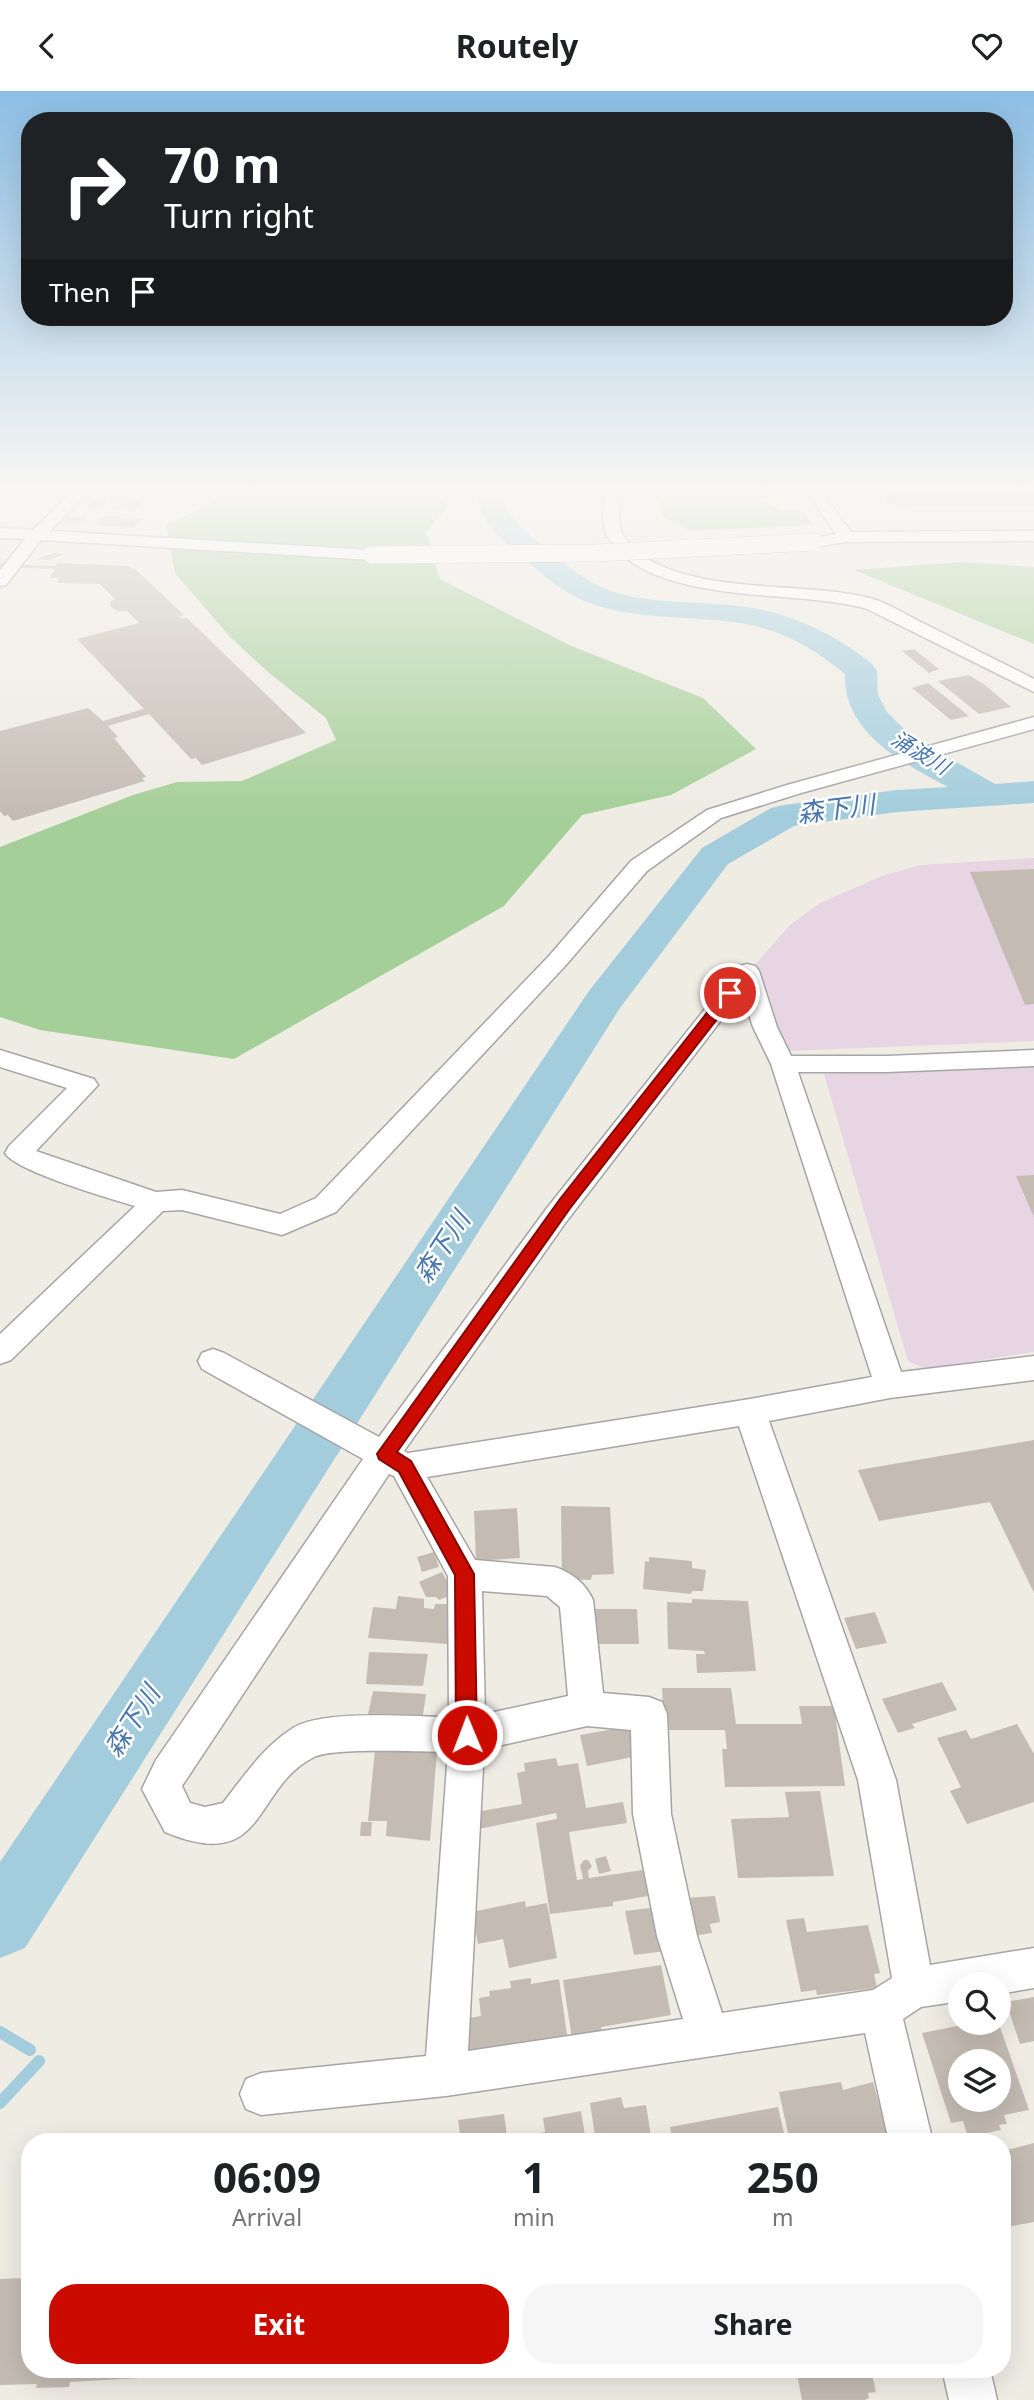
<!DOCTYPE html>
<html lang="en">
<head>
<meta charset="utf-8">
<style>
  :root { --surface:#fff; --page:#f6f6f6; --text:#202124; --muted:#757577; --accent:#cc0b00 }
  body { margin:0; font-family:"Noto Sans","Noto Sans JP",sans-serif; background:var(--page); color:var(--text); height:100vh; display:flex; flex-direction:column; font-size:26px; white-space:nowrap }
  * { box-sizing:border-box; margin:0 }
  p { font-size:23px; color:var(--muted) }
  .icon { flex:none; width:38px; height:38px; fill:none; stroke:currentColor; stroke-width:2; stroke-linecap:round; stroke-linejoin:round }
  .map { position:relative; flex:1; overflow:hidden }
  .side { position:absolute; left:21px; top:2042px; width:990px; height:245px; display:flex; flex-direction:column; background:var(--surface); border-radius:28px; box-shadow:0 7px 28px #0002 }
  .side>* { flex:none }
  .top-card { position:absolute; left:21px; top:21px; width:992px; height:214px; border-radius:28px; box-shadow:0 7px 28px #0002; background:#202124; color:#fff; overflow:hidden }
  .fabs { position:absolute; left:948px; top:1881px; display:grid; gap:14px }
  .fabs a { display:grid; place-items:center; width:63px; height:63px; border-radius:50%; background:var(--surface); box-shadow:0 7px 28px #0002; font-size:35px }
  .pin { position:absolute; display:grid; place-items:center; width:60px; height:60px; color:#fff; margin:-30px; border:4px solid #fff; border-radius:50%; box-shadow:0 2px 7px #0007 }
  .me { position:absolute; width:77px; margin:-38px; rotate:359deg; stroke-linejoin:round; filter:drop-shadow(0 0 5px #0008) }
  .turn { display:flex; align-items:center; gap:24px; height:147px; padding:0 28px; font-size:32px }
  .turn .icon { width:91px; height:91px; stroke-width:2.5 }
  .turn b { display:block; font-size:49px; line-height:60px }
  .then { display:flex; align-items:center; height:66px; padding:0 28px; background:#0003; gap:14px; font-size:26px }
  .eta { display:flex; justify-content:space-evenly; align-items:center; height:119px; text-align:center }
  .eta b { font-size:42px; font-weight:700; line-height:49px }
  .button { display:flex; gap:14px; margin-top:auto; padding:14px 28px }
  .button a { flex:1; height:80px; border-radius:28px; background:var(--accent); color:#fff; font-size:28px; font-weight:700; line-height:80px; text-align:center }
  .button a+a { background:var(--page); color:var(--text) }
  header { display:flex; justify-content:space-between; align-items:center; height:91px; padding:0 28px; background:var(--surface); font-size:32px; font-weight:700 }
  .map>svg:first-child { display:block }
  .industrial { fill:#e8d5e4 }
  .forest { fill:#a5cf98 }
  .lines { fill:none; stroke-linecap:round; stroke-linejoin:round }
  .stream { stroke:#a3cddd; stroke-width:12 }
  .river { fill:#a3cddd; fill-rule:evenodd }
  .building { fill:#c4bcb3; fill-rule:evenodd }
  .minor-casing { stroke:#a5a5a5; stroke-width:3 }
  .minor { fill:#fff; fill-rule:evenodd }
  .minor-bridge-casing { stroke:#a5a5a5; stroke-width:18; stroke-linecap:butt }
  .minor-bridge { stroke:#fff; stroke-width:17 }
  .route { fill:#cc0b00; stroke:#850700; stroke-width:2 }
  .labels { text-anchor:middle; stroke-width:5; stroke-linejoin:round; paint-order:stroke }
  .far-water-label { font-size:21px; font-style:italic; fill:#4977ae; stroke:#fff }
  .water-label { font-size:26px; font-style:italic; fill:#4977ae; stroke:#fff }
</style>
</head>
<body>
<header><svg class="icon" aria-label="back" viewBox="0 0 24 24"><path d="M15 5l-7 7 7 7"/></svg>Routely<svg class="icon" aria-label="heart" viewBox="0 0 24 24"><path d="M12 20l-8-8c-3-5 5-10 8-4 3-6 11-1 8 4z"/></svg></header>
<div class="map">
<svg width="1034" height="2309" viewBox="0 0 1034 2309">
  <rect width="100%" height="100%" fill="#efece4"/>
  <path class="industrial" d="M1034,767V950L788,960L754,875L789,835L820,812L882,785L921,774Z
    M1034,975V1261L926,1278L908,1270L824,983Z"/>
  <path class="forest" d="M227,402H440L447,416L426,441L440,488L569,554L703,607L756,658L671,704L582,724L504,815L234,968L40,939L0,926V756L133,704L177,691L242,690L336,649L326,627L268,581L230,546L175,482L166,434L207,415Z
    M660,402H760L759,408L781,419L805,421L811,434L691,440L663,426Z
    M963,471L1034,476V553L854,479Z"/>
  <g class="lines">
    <path class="stream" d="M0,1941L30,1959
      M0,2012L39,1970"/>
    <path class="river" d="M476,402H502C509,430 521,437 543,455C563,472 584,490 609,499C653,516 715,508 763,519C805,529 838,546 872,573L877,580L878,604L887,621L912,646L995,693L1034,690V712L897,721L794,735L728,773L620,917L25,1857L0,1867V1771L589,900L702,757L771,717L784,714L897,699L948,696C903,672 843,642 845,583C815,558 784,540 746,533C695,524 641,530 592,513C563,503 540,481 517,462C496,444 481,430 476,402Z"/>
  </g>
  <path class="building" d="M118,402H124L119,406L144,409L134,419L113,417L117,413L110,412Z
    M883,402H1034V415H910L911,418L896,417L894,412H886Z
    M96,408L108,409L99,418L87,416Z
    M67,425L87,426L82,432L62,431Z
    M109,425H123L121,428L143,427L133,437L98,435L101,432L97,431L101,426Z
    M53,462L65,463L49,469L37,468Z
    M57,472L127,475L135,478L184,524L179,525L182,528L187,527L306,642L202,674L196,667L191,668L149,623L108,635L118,646L114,647L146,686L142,687L145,690L13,730L8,724L4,725L0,720V640L88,617L103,630L144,618L77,548L139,532L127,520H118L111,516L110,511L115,508L100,493L58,492V487H50L55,478L0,476V473L56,475Z
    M914,558L939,578L929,582L902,560Z
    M969,584L985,594L1011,616L979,623L938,590Z
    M928,592L969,625L951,629L912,597Z
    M1034,778V913L1025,914L970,781Z
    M1034,1084V1126L1016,1085Z
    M1034,1349V1502L990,1411L879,1430L858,1379Z
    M561,1415L610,1416L614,1483L592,1484L591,1489L562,1488Z
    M517,1417L520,1467L476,1470L474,1420Z
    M434,1461L439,1476L422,1481L417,1466Z
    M649,1466L692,1470V1477L706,1479L703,1500H692L691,1503L643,1498L645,1470L649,1471Z
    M442,1481L454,1503L439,1509L436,1506H426L419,1491Z
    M398,1505L424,1508V1517L434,1518L435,1513H452L447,1553L368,1547L373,1516L396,1518Z
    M692,1508L748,1510L756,1580L697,1582L696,1563H705L704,1560L668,1558L667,1511L692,1512Z
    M587,1518H637L639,1553H589Z
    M875,1521L887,1552L856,1558L844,1527Z
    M369,1561L428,1563L423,1595L366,1593Z
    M942,1591L957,1619L912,1633L915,1637L898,1642L882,1608Z
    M662,1597H731L736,1633H802L799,1615H834L845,1695L725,1696L722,1658H727L725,1639H664Z
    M373,1600L426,1603L422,1631L367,1628Z
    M1017,1633L1034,1663V1711L967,1733L950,1700L961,1696L937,1647L966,1639L971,1648Z
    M631,1635L638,1665L587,1675L580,1644Z
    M375,1658L437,1660L430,1750L386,1745L387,1730H368Z
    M556,1667L558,1675L578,1672L586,1717L623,1711L627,1732L569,1741L577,1789L583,1788L580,1774L584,1769H588L592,1775L588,1780L589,1787L643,1779L648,1805L613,1811V1815L550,1823L536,1732L557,1728L556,1722L479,1738L476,1721L522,1713L517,1682L525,1680L524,1672Z
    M820,1700L834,1785L738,1787L731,1728L789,1726L785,1701Z
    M361,1731H372L371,1745H360Z
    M606,1765L611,1780L599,1783L595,1768Z
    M715,1805L720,1831L710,1833L712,1842L692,1845L686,1807Z
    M525,1810L526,1816L547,1812L557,1867L509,1877L503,1848L478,1853L472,1821Z
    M658,1816L666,1860L634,1864L625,1820Z
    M804,1827L807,1841L868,1834L880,1882L874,1883L877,1897L817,1904L816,1899L801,1901L786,1829Z
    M661,1874L671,1924L601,1936L602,1943L572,1948L563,1889Z
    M531,1887V1893L559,1888L567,1944L466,1961L462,1928L481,1925L479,1907L490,1905L489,1900L511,1897L510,1890Z
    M1034,1906V1950L1020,1953L1006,1911Z
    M972,1932L975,1938L999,1933L1029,2019L1004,2024L1007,2033L999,2034L1001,2039L968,2046L963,2030L951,2032L922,1942ZM961,1970H999V2009H961Z
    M841,1991L843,1999L873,1991L890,2051H790L779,2001Z
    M621,2006L624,2017L646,2014L652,2051H596L590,2012Z
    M778,2016L786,2051H673L670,2036Z
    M581,2020L586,2051H522L521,2045L545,2041L543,2027Z
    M504,2023L508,2051H461L458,2029Z
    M1034,2052V2131L1007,2136L1003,2123V2060Z
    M27,2187L26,2199H30V2278H141L140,2287L70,2291L69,2296L36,2297L37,2293L0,2294V2188Z
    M170,2278H215V2281L170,2283Z
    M796,2278H882L883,2281L872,2283L876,2301L868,2302L869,2307L865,2309H802Z"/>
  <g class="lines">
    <defs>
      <path id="minor" d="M71,402H87L50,440L372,459L380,464L372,469L41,449L6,494L0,495V479L25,448L0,447V437L33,439Z
        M605,402H619C620,413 617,434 623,444C666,510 808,487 876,509C894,515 911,527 929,535C964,553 999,570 1034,588V601L867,518C799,497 646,517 607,444C601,434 604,413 605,402Z
        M807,402H822L851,441L1034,440V450L846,451L814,456L806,451L808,448L836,443Z
        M1034,626V638L801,702L721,727L647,780L565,875L336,1121L282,1144L182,1119L163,1120L11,1269L0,1273V1243L135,1115C111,1108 15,1080 5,1062L9,1055L67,997L0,976V959L94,988L98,994L36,1060L156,1101L182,1099L280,1123L316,1107L549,865L631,770L707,719L787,694Z
        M747,873L755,875L759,880L777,936L791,965H887L1034,959V975L887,981H798L901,1281L1034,1265V1289L890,1307L769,1330L896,1689L930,1874L1034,1857V1897L999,1903V1894H961V1910L921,1916L903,1928L933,2051H889L865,1942L446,2005L261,2024L246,2018L240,2003L246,1988L261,1982L426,1965L448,1661C420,1661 335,1656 314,1666C251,1698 268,1784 165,1741L142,1698L156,1669L363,1368L202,1278L198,1270L202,1262L213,1258L224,1262L379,1346L547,1117L739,875ZM742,902L753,936L771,973L872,1286L750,1308L408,1362L404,1360L566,1131ZM739,1335L858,1689L892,1887L873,1899L722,1922L697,1845L671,1723L667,1623L662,1611L649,1606L603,1602L593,1509C586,1493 572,1482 555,1476L475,1469L427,1386ZM389,1383L394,1385L448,1485L449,1626C412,1626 323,1618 293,1637C263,1656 244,1685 223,1712L205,1716L190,1712L182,1695ZM482,1500L547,1505L560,1516L568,1605L485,1623ZM587,1635L631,1639L633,1723L657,1845L683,1928L468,1960L484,1658Z
        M942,2278H990L997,2309H949Z"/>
    </defs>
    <use href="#minor" class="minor-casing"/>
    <use href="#minor" class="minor"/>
    <defs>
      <path id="minor-bridge" d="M372,464L596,462L814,451"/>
    </defs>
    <use href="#minor-bridge" class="minor-bridge-casing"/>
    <use href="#minor-bridge" class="minor-bridge"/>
  </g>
  <linearGradient id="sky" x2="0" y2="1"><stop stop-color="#8cbee4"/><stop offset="0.55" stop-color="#f8f6f3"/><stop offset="1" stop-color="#f8f6f3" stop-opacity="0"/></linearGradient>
  <rect width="1034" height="725" fill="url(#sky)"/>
  <path class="route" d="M730,898L736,902L735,905L571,1116L397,1361L411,1370L474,1483L477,1644L474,1651L467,1654L459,1651L456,1644L455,1484L399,1381L379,1368L377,1363L560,1108L725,899Z"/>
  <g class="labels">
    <g class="far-water-label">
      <text transform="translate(920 662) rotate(31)" y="7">涌波川</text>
    </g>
    <g class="water-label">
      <text transform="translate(836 718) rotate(-7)" y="9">森下川</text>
      <text transform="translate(442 1156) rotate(-57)" y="9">森下川</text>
      <text transform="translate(132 1630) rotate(-57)" y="9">森下川</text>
    </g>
  </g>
</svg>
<div class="fabs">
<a><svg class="icon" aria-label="search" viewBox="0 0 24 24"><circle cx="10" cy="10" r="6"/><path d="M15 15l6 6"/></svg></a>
<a><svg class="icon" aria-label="layers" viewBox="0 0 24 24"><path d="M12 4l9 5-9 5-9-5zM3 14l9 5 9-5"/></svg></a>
</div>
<div class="pin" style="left:730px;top:902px;background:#d93025"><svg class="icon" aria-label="arrive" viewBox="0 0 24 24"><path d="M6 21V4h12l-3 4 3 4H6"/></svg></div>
<svg class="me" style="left:467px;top:1644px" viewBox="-20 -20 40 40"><circle r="17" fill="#cc0b00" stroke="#fff" stroke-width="3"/><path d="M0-11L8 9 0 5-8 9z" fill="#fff"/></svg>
<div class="top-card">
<div class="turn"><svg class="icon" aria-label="right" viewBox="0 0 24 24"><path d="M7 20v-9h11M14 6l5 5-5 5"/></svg><div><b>70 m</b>Turn right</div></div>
<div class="then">Then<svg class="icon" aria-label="arrive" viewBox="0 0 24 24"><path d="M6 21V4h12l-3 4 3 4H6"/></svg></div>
</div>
<section class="side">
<div class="eta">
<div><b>06:09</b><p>Arrival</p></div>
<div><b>1</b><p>min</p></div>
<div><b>250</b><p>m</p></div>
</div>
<div class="button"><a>Exit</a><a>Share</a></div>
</section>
</div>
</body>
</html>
